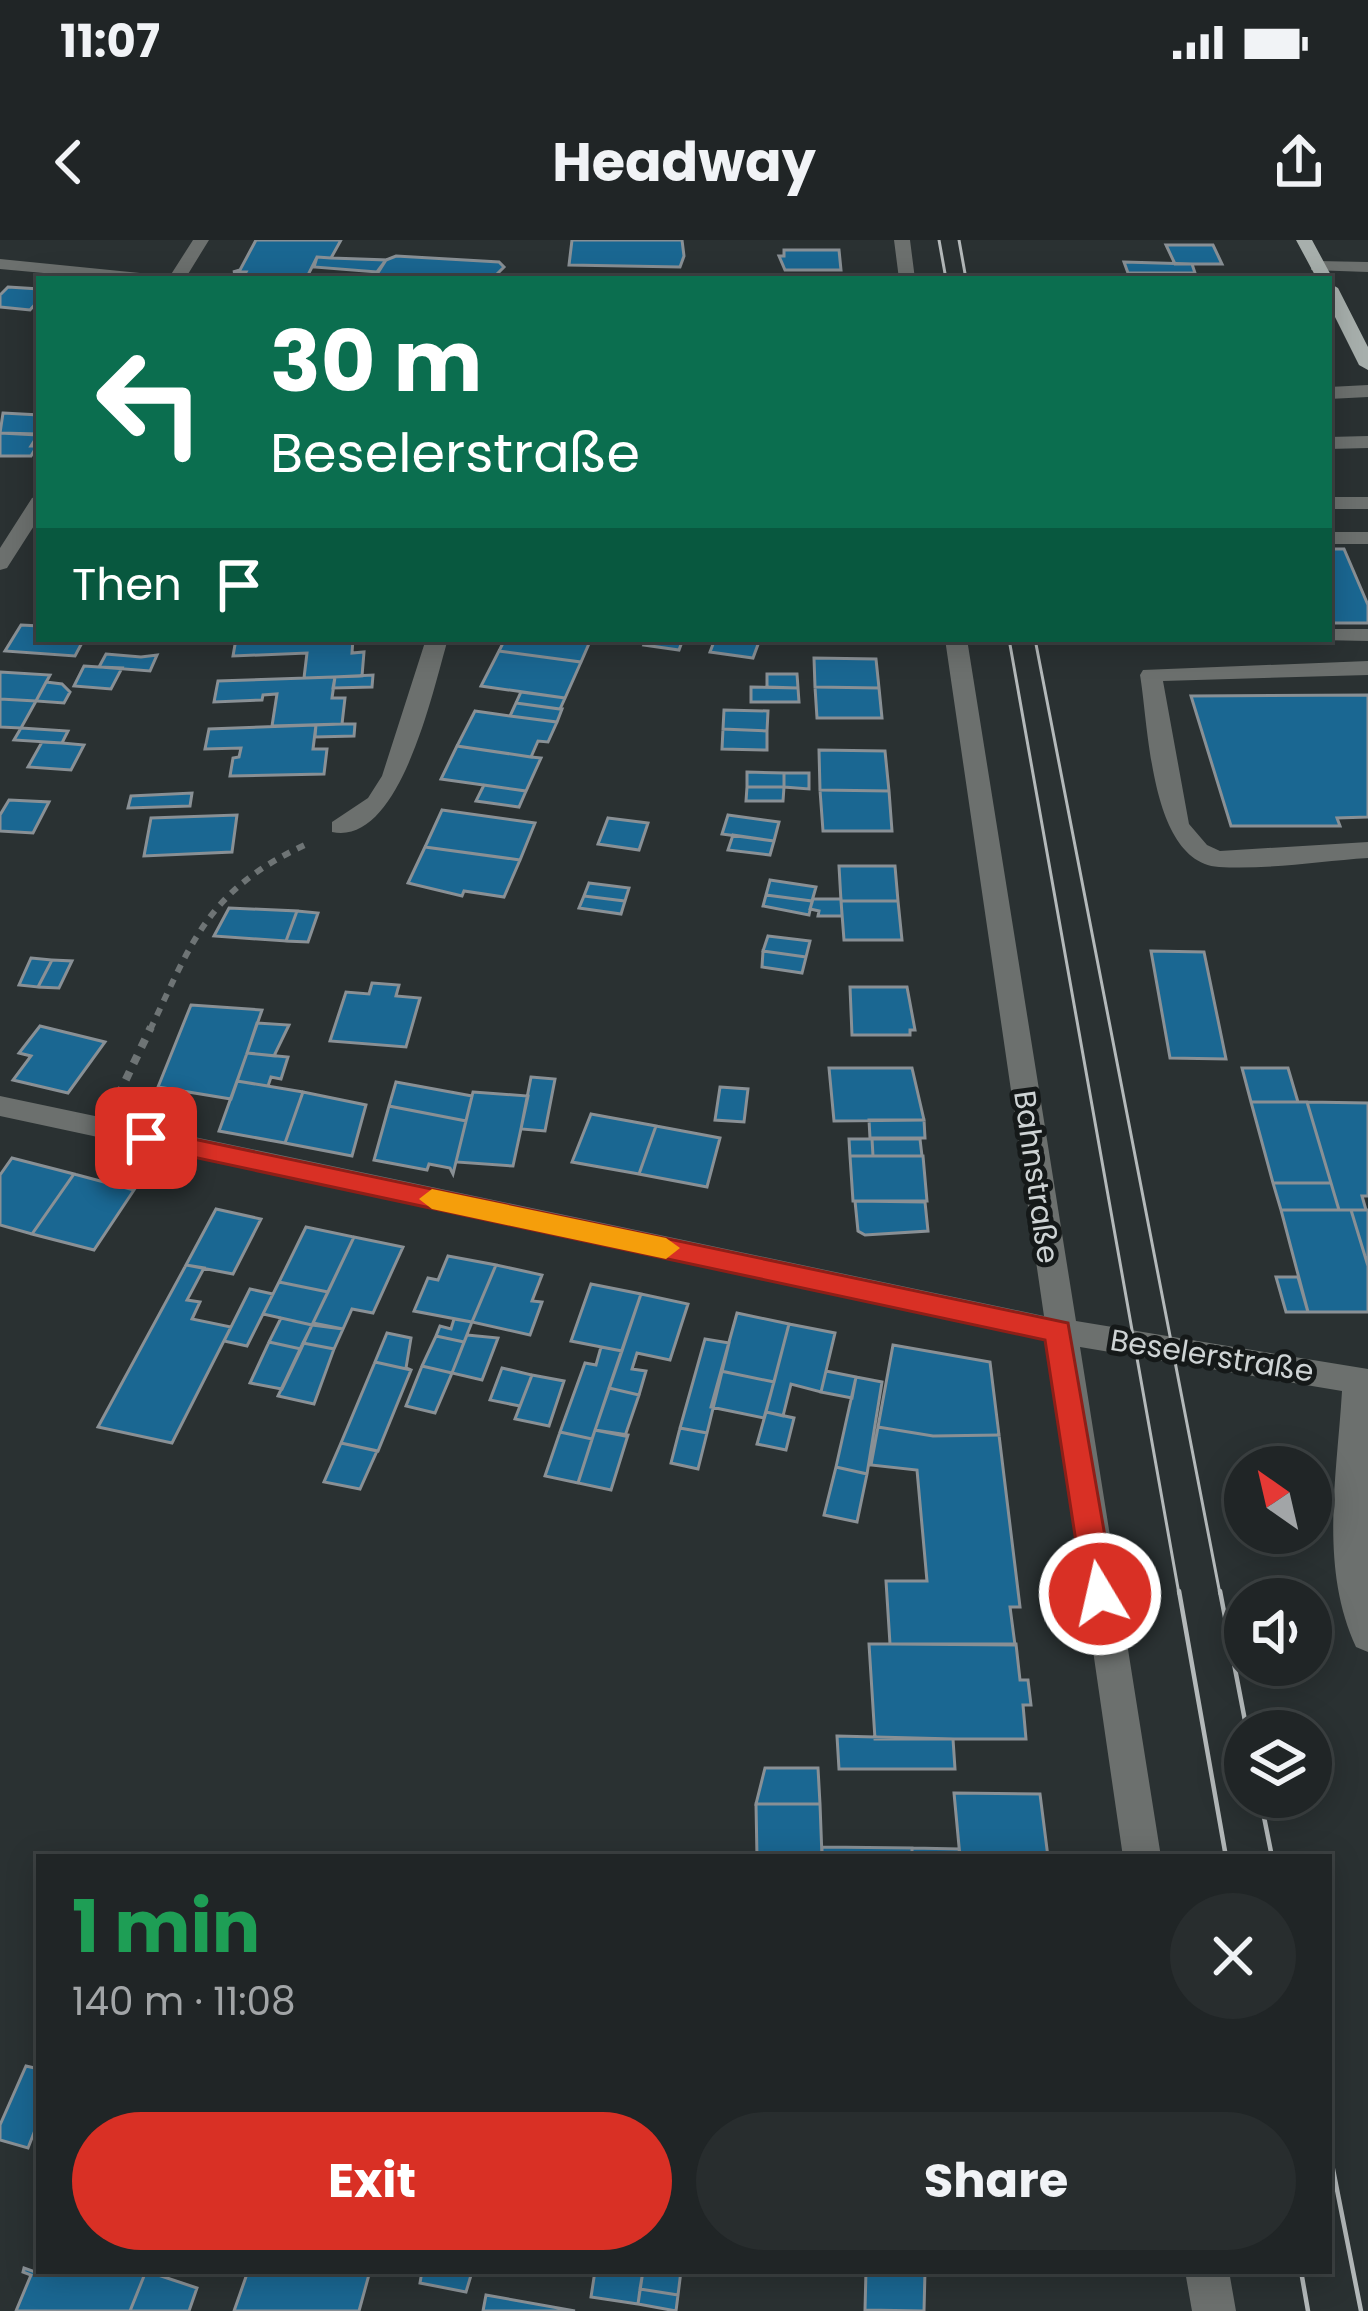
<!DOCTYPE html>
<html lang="en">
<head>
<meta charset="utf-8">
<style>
  :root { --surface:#202526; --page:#282d2e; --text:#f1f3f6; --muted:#a2a5a7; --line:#3d4243; --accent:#d93025 }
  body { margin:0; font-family:Poppins,sans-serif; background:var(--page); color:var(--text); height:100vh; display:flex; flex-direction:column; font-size:45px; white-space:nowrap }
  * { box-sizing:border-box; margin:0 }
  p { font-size:39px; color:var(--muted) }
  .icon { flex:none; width:66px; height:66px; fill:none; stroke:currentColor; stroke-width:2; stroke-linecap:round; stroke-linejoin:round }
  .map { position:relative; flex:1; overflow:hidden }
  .details { position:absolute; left:36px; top:1614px; width:1296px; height:420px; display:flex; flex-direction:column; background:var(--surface); border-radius:0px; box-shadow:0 6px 30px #0003,0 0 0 3px var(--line) }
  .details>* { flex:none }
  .hud { position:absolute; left:36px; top:36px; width:1296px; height:366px; border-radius:0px; box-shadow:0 6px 30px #0003,0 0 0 3px var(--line); background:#0b6e4f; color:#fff; overflow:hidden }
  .needle { width:78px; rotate:326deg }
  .tools { position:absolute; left:1224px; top:1206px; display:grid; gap:24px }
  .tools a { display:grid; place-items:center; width:108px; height:108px; border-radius:50%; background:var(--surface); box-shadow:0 6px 30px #0003,0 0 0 3px var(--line); font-size:60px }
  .pin { position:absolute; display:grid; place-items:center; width:102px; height:102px; color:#fff; margin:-51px; border-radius:24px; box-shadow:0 6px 18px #0006 }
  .me { position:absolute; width:132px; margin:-66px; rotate:351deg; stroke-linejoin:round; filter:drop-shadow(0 0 9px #0008) }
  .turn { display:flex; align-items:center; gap:42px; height:252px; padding:0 36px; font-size:54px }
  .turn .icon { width:156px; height:156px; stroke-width:2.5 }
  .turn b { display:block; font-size:84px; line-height:102px }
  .then { display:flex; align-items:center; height:114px; padding:0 36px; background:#0003; gap:24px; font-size:45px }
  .round { display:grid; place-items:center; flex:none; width:126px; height:126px; border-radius:63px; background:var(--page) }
  .head { display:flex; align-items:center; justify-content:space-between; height:204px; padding:0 36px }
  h1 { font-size:72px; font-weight:700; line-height:90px; color:#1e9e55 }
  .button { display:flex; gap:24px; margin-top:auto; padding:24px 36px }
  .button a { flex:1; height:138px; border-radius:72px; background:var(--accent); color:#fff; font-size:48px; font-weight:700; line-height:138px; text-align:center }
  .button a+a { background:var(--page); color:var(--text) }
  .status { display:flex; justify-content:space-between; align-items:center; height:84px; padding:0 60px; background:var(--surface); direction:ltr }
  .status svg { height:33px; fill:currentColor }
  header { display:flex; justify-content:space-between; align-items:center; height:156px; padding:0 36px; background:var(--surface); font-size:54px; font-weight:700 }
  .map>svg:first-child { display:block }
  .building { fill:#1a6792; stroke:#899095; stroke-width:3 }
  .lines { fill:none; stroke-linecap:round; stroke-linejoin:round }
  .path-far1 { stroke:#6e7475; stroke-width:6; stroke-dasharray:8 8; stroke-linecap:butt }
  .path { stroke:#6e7475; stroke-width:8; stroke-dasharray:9 9; stroke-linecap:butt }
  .minor { fill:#6c706e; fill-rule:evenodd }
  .major { fill:#a7afac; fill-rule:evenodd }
  .tram-far1 { stroke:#b4b9ba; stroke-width:3 }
  .tram { stroke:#b4b9ba; stroke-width:4.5 }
  .route { fill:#d93025; stroke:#8d1f18; stroke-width:3 }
  .slow { fill:#f59e0b }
  .labels { text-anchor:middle; stroke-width:10; stroke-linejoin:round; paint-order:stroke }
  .street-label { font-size:30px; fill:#ced3d4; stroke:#151919 }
</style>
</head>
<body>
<div class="status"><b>11:07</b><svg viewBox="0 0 49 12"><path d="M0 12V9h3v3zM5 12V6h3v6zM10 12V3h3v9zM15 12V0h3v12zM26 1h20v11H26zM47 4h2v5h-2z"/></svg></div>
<header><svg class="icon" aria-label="back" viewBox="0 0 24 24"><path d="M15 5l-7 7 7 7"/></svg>Headway<svg class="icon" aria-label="share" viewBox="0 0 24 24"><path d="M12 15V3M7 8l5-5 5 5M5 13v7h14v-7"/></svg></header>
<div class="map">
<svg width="1368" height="2071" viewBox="0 0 1368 2071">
  <rect width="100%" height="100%" fill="#2a3132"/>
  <path class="building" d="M256,0H341L331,18L317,17L306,39H242L246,32H233L240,30Z
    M572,0H682L684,16L680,27L569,25Z
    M1166,5H1213L1222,24H1175Z
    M784,10H839L841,30H785L779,16H784Z
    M396,16L499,22L504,27L492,39H374L386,20Z
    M317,17L331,18L386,20L377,32L314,27Z
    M1124,22L1192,24L1195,33H1128Z
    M8,47L39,49V60L30,70L0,67V55Z
    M3,173L39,175V194L0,193Z
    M0,193L38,195L31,206H37L31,216H0Z
    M1329,309H1344L1368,365V383H1329Z
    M21,385L39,386V399H84L75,416L5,411Z
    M236,399H353L352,413L364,412L362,436L304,438L307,413L233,416Z
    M505,399H591L581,422L499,411Z
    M647,399H683L679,410L644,405Z
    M715,399H760L753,418L710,412Z
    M499,411L581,422L565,458L481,446Z
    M106,414L141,417L157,415L150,431L99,427Z
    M814,418L876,419L879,448L815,447Z
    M84,426L99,427L122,428L111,449L74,446Z
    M0,432L50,435L36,461L0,459Z
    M767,434H797L798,448L767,447Z
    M373,435L372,447L333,448L335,437Z
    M335,437L332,458H345L342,484L272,486L277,454L263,455L262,460L214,462L218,441Z
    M46,442L62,444L70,452L64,463L36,461Z
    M751,447L798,448L799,462H751Z
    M815,447L879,448L882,478H817Z
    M521,452L565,458L560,469L516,463Z
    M1368,455V577L1337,578L1340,586H1231L1191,456Z
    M0,459L36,461L21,488L0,487Z
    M516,463L560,469H562L557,482L510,476Z
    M724,470L768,471L767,491L723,489Z
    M475,471L510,476L557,482L548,502L538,501L531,517L457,506Z
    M342,484H355L354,496L315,497L316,485Z
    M316,485L313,509H327L324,534L230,536L233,518L239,517L241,508L205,509L209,489Z
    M21,488L68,491L62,503L14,500Z
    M723,489L767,491V510L722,509Z
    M42,502L62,503L84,505L71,530L28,527Z
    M457,506L531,517L541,518L526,551L441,539Z
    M819,510L885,511L889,551L820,550Z
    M747,532L784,533V547H747Z
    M784,533H809V549L784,547Z
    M484,545L526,551L519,567L476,561Z
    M747,547H784L783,561H746Z
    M820,550L889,551L892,591H823Z
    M192,553L190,566L128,568L131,556Z
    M9,560L49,562L33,593L0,591V575Z
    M442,570L535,583L520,620L425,607Z
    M237,575L232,612L144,616L151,578Z
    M728,575L779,582L774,601L722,594Z
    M608,578L648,583L639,610L598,604Z
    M733,595L774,601L770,615L728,610Z
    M425,607L520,620L504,657L464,651L462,656L408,643Z
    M839,626H895L898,661H841Z
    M770,640L816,647L812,661L766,655Z
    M589,643L629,648L625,661L584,656Z
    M766,655L812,661L809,675L763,666Z
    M584,656L625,661L621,674L579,668Z
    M813,659H841L842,676H818L819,671L810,669Z
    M841,661H898L902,700H844Z
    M229,668L297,671L286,701L214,696Z
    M297,671L318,673L308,702L286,701Z
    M768,696L810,701L806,717L763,711Z
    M763,711L806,717L802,733L762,727Z
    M1151,711L1204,712L1226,819L1170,818Z
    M31,718L52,720L38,747L19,745Z
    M52,720L72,721L59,748L38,747Z
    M372,743L399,745L396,756L420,758L406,807L330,801L346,752L369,754Z
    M850,747H907L915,790H910V795H852Z
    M191,765L262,770L231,859L158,847Z
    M257,783L289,785L274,816L247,813Z
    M40,786L105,802L68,853L13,840L31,816L19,813Z
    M247,813L288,817L281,839L271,837L268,846L237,841Z
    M829,828H912L924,880L834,881Z
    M1242,828H1288L1298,862H1251Z
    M531,837L555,839L545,891L521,889Z
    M237,841L303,852L285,903L219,891Z
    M396,842L472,856L466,881L389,866Z
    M720,847L748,849L744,882L715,880Z
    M303,852L366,865L352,916L285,903Z
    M473,852L528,856L513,926L456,922Z
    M1251,862H1307L1331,943H1273Z
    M1307,862L1368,863V956H1362L1366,970H1339Z
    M389,866L466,881L453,934L450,928L429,924L427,930L374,920Z
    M591,874L656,886L639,934L572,922Z
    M869,880H924L925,898H870Z
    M656,886L720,898L707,947L639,934Z
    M849,899H872L873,916H850Z
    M872,899H920L922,916H873Z
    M850,916H923L927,961H853Z
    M12,918L74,934L32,994L0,985V935Z
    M74,934L134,950L94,1010L32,994Z
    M1273,943H1331L1339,970H1281Z
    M855,961L925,962L928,991L865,995L858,991Z
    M216,969L261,979L233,1034L186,1025Z
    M1281,970H1351L1368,1026V1072H1308Z
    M1351,970H1368V1026Z
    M306,987L354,997L328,1052L279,1042Z
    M354,997L403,1007L373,1073L352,1069L343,1089L313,1083Z
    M448,1016L496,1025L472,1082L414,1071L428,1038L438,1040Z
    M186,1025L204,1028L187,1060L200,1062L192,1079L231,1087L172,1203L98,1187Z
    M496,1025L542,1035L532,1061L542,1062L530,1095L472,1082Z
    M1276,1037H1298L1308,1072H1286Z
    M279,1042L328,1052L312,1085L263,1074Z
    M591,1044L641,1054L622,1111L571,1101Z
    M250,1049L273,1054L247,1106L224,1101Z
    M641,1054L688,1064L670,1120L637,1113L632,1129L646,1131L639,1155L609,1148Z
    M737,1073L789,1084L774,1142L721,1131Z
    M281,1078L312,1085L301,1109L269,1102Z
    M454,1079L472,1082L464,1102L436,1096L440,1086L451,1089Z
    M789,1084L835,1093L821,1152L791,1144L783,1176L766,1172Z
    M312,1085L343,1089L334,1109L303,1103Z
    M387,1093L411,1098L406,1128L411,1130L375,1122Z
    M467,1095L498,1098L482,1140L452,1133Z
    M436,1096L464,1102L452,1133L422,1126Z
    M705,1099L729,1103L707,1193L680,1188Z
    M269,1102L301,1109L282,1149L250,1143Z
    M303,1103L334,1109L314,1164L278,1156Z
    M893,1105L990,1122L999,1195L933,1196L878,1187Z
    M601,1107L622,1111L592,1199L560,1192L585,1123L596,1125Z
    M375,1122L411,1130L378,1211L341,1203Z
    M422,1126L452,1133L435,1173L406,1166Z
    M502,1128L532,1135L520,1166L490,1160Z
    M721,1131L774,1142L764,1178L711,1167Z
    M826,1131L856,1137L852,1158L821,1152Z
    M532,1135L564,1141L549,1186L515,1179Z
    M856,1137L882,1142L867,1234L836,1227Z
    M609,1148L639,1155L625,1196L595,1190Z
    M766,1172L794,1178L786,1210L757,1204Z
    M878,1187L933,1196L999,1195L1020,1367H1010L1015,1405L890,1404L886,1341H927L917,1230L871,1225Z
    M680,1188L707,1193L698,1229L671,1223Z
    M595,1190L628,1195L611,1250L578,1243Z
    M560,1192L592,1199L578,1243L545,1236Z
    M341,1203L377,1211L360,1249L324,1242Z
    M836,1227L867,1234L857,1282L824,1275Z
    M869,1404H1016L1020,1440H1028L1031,1465H1023L1026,1499H875Z
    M837,1496L953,1499L955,1529H839Z
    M765,1528H818L820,1564H756Z
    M954,1553L1040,1554L1048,1617H960Z
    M756,1564H820L822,1617H757Z
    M822,1607L912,1608V1617H822Z
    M912,1608L959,1609L960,1617H912Z
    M26,1826L39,1829V1880L28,1908L0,1900V1885Z
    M39,2024V2031H146L130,2071H16L31,2035L23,2032L24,2028L35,2032Z
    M146,2031L197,2048L189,2071H130Z
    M248,2031H370L359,2071H234Z
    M422,2031H469L472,2032L466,2052L420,2043Z
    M595,2031H643L638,2064L591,2057Z
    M643,2031H681L678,2055L640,2049Z
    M866,2031H925L924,2071L865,2070Z
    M640,2049L678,2055L676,2071L638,2064Z
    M486,2055L575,2071H483Z"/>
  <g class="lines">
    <path class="path-far1" d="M150,790C194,697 210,648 309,603"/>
    <path class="path" d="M118,856L151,787"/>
    <path class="minor" d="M193,0H209L185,39H109L0,29V19L170,36Z
      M894,0H910L915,39H899Z
      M1317,21L1368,22V32L1311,30V22Z
      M1368,145V157L1329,159V147Z
      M1368,196V208L1329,209V197Z
      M39,256V278L7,328L0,330V308L32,258Z
      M1329,257H1368V269H1329Z
      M1329,292H1368V304H1329Z
      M1329,389H1368V401L1321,400L1329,399Z
      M426,399H448C434,445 401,607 332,592V582L368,558L382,536Z
      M945,399H967L1076,1081L1368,1129V1412L1356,1407C1319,1327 1337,1236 1342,1151L1080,1107L1161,1617H1123L1048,1101L0,876V856L1044,1076Z
      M1368,421V435L1163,441L1189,584L1207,605L1220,611L1368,602V618C1320,621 1267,630 1219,627C1150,622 1149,487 1140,435L1143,430Z
      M1185,2031H1229L1236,2071H1192Z"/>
    <path class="major" d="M1296,0H1312L1333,39L1329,43L1338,48L1368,107V130L1359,125L1329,65V39H1317Z"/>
    <path class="tram-far1" d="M939,0L946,39
      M959,0L966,39
      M1009,399L1179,1354
      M1035,399L1220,1354"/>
    <path class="tram" d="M1179,1351L1226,1617
      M1220,1351L1247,1491
      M1260,1557L1272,1617
      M1329,1909L1361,2071
      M1301,2031L1308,2071"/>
  </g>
  <path class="route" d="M146,889L1068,1083L1115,1354L1111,1364L1100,1368L1089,1364L1084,1354L1045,1100L137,905L134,898Z"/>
  <path class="slow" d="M432,949L666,998L680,1008L666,1019L432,969L419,959Z"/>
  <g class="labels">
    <g class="street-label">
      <text transform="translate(1036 937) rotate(82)" y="10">Bahnstraße</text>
      <text transform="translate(1212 1116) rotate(9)" y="10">Beselerstraße</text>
    </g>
  </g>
</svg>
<div class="tools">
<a><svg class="needle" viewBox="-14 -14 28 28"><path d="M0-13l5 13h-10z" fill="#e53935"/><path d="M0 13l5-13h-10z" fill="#a2a5a7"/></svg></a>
<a><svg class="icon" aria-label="sound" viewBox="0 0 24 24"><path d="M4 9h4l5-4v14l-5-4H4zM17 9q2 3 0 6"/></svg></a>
<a><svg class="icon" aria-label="layers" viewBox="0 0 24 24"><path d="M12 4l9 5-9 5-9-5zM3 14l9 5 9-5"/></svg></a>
</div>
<div class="pin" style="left:146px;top:898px;background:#d93025"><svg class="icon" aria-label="arrive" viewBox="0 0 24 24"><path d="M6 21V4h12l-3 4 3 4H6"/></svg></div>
<svg class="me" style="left:1100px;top:1354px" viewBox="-20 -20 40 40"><circle r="17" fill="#d93025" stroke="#fff" stroke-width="3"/><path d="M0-11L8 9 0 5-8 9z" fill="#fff"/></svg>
<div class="hud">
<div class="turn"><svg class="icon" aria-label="left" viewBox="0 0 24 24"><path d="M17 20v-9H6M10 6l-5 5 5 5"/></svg><div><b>30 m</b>Beselerstraße</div></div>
<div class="then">Then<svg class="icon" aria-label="arrive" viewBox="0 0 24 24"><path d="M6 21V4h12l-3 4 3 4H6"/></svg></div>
</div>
<section class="details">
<div class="head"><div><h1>1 min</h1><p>140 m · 11:08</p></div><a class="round"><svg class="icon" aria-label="close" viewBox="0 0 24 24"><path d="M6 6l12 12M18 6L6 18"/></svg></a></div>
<div class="button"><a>Exit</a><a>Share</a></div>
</section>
</div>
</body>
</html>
